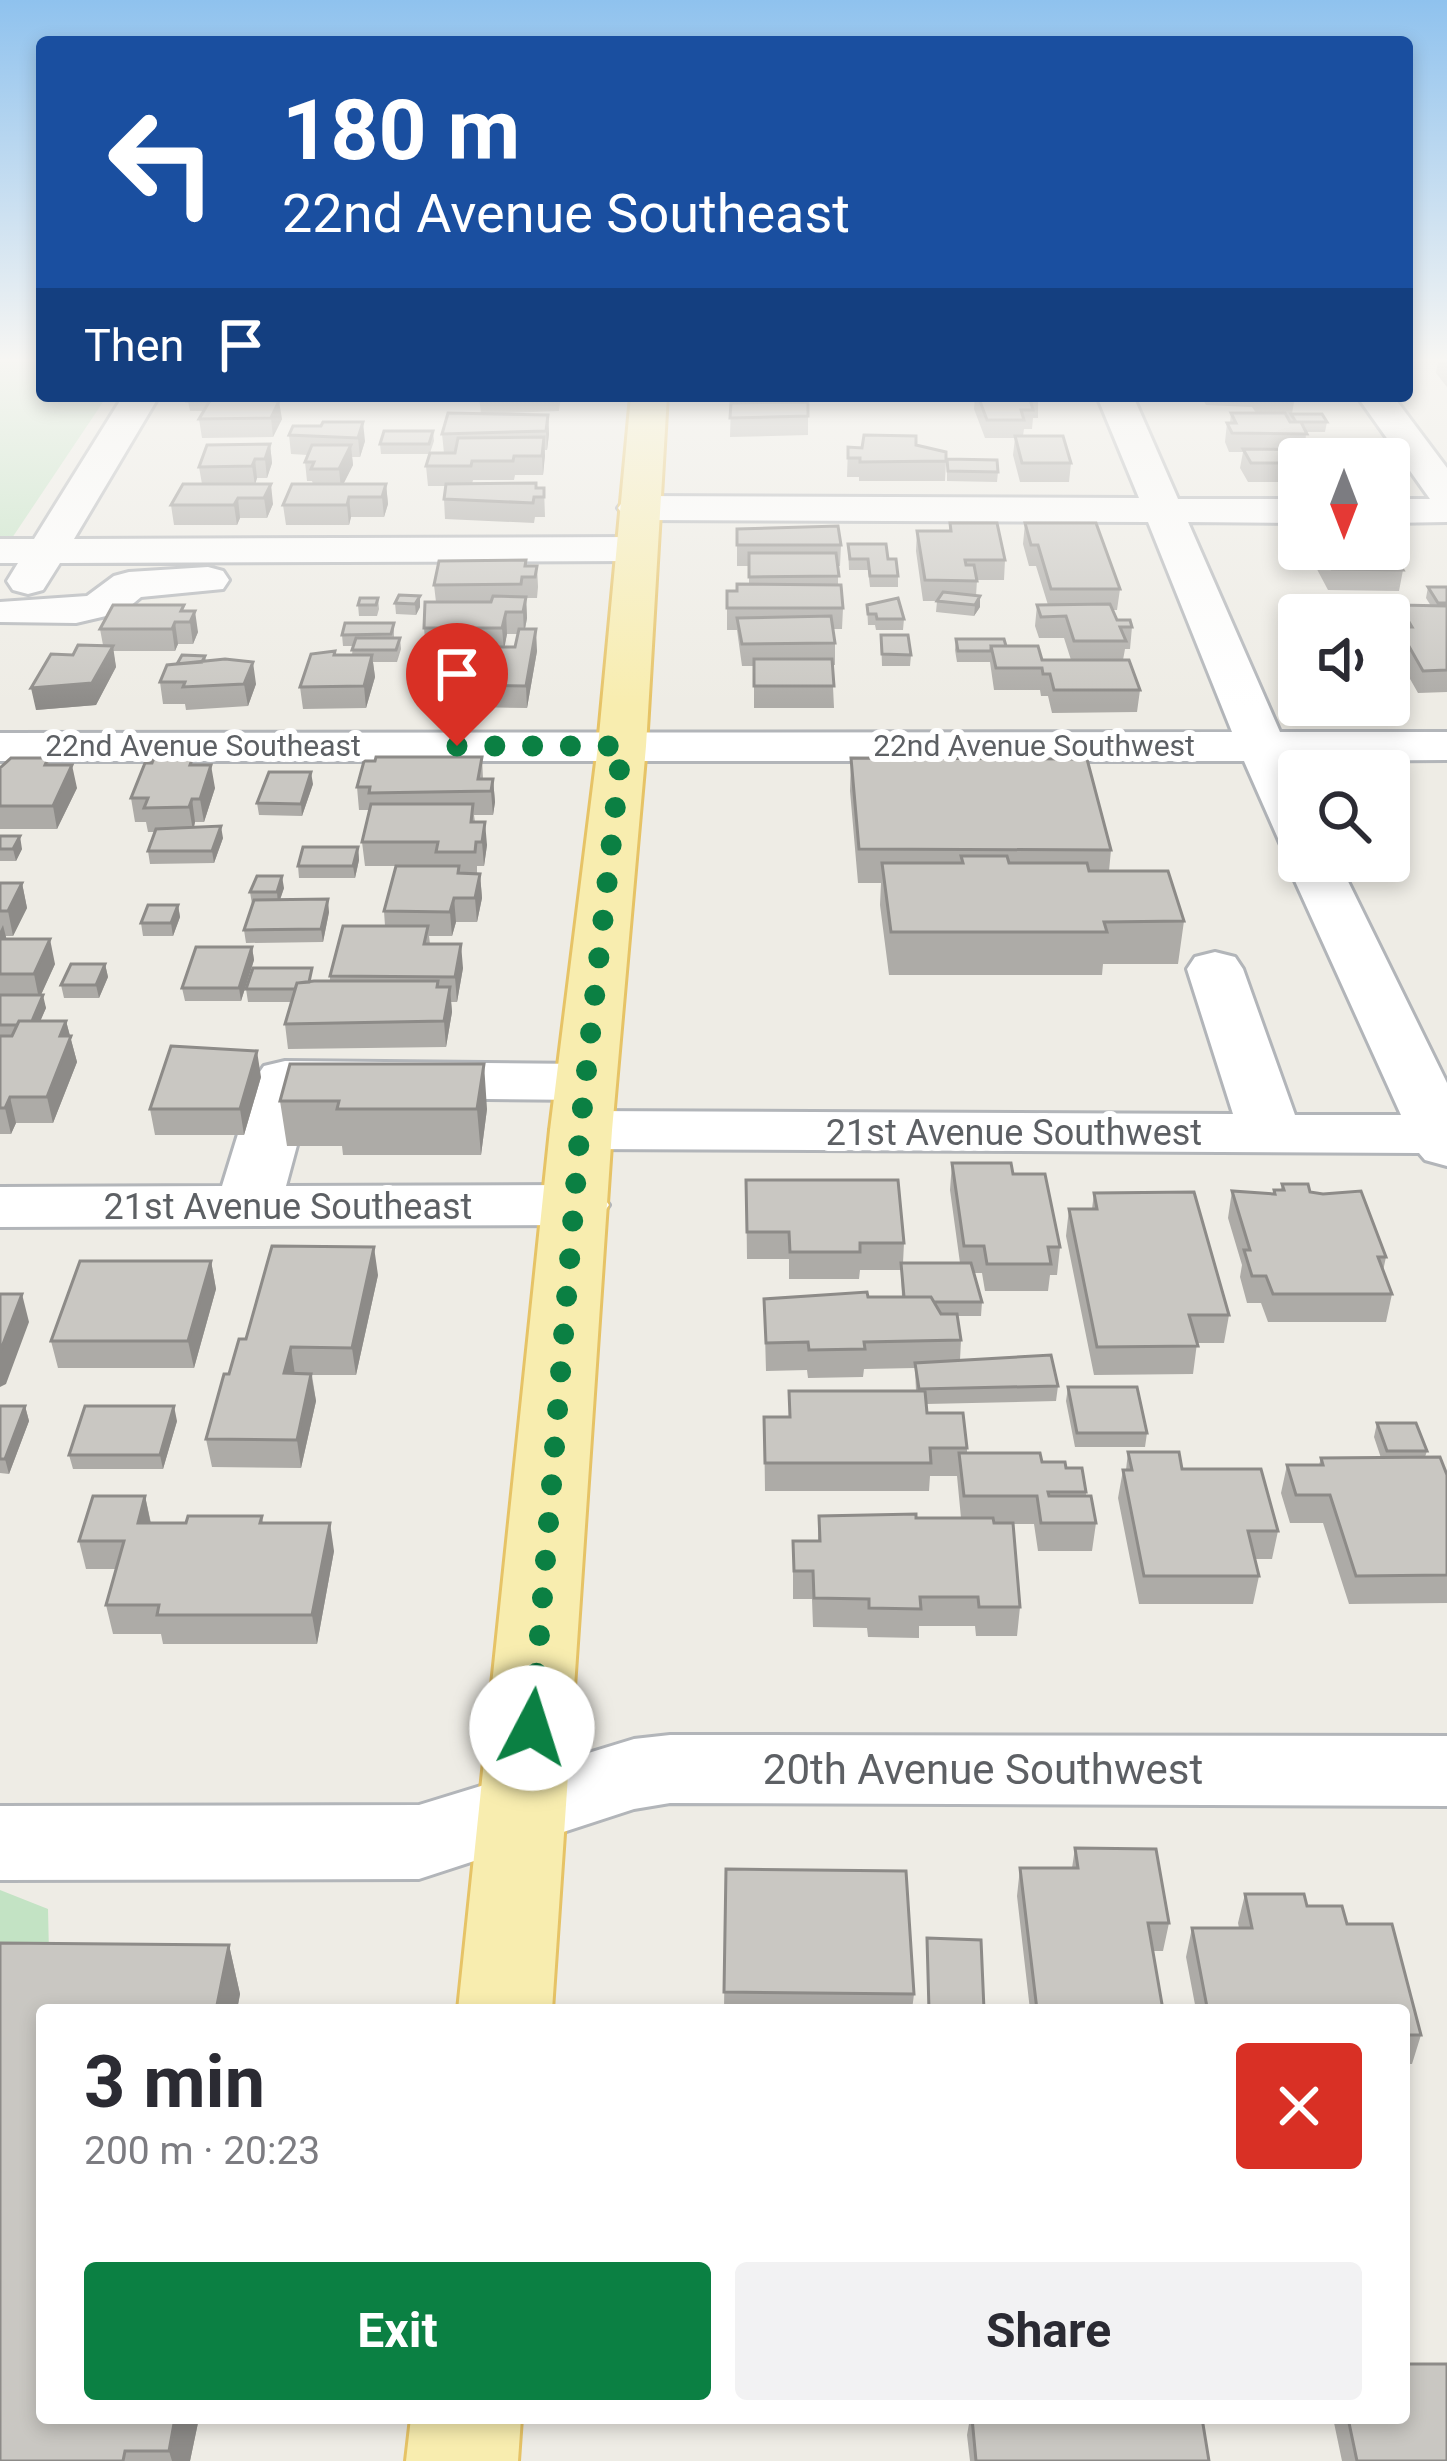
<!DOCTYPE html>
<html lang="en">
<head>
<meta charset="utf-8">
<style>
  :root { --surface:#fff; --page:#f2f2f3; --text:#2b2b33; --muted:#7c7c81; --accent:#0b8043 }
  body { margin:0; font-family:Roboto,sans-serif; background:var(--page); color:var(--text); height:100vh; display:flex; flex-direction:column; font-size:45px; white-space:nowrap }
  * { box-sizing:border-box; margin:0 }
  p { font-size:39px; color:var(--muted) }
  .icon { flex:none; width:66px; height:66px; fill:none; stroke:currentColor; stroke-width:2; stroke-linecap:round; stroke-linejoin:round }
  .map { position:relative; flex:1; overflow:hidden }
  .details { position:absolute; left:36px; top:2004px; width:1374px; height:420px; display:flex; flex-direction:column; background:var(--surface); border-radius:12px; box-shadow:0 6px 18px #0003 }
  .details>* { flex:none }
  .top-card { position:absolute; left:36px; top:36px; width:1377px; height:366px; border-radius:12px; box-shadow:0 6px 18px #0003; background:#1a4fa0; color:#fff; overflow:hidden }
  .needle { width:78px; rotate:180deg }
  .buttons { position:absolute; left:1278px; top:438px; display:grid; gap:24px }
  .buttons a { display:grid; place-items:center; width:132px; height:132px; border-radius:12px; background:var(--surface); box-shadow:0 6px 18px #0003; font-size:60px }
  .pin { position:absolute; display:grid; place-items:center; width:102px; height:102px; color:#fff; margin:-123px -51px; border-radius:50% 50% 50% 0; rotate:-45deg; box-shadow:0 0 12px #0007 }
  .pin .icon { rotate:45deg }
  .me { position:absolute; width:132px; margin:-66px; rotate:5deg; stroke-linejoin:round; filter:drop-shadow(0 0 9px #0008) }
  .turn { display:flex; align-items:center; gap:42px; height:252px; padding:0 48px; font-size:54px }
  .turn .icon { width:156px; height:156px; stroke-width:2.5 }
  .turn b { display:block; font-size:84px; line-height:102px }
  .then { display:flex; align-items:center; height:114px; padding:0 48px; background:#0003; gap:24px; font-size:45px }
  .round { display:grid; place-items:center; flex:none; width:126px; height:126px; border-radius:12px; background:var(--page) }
  .summary { display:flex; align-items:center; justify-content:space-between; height:204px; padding:0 48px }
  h1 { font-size:72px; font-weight:700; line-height:90px }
  .primary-button { display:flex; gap:24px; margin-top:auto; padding:24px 48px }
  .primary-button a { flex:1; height:138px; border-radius:12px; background:var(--accent); color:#fff; font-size:48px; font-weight:700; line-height:138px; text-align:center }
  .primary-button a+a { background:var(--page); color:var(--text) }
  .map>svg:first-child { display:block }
  .green { fill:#c3e3c4 }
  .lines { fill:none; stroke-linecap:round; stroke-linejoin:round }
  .minor-casing { stroke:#b2b5b9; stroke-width:6 }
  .major-casing { stroke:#e6c366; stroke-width:6 }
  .minor { fill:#fff; fill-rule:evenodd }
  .major { fill:#f8edaf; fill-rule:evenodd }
  .wall { fill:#adaba7; fill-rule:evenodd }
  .shaded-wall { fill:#8d8b88 }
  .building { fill:#c9c7c2; stroke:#8d8b88; stroke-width:3 }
  .route { stroke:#0b8043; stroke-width:21; stroke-dasharray:0 37.8 }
  .labels { text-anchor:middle; stroke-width:12; stroke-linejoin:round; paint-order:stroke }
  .far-street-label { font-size:30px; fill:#5d6064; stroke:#fff }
  .street-label { font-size:36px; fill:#5d6064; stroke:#fff }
  .near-street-label { font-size:42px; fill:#5d6064; stroke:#fff }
</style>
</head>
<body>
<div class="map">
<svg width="1447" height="2461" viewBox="0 0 1447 2461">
  <rect width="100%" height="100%" fill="#eeece5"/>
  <path class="green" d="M0,362H42V396H107L10,541L0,543Z
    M0,1890L48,1909L49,1954L0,1998Z"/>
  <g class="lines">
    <defs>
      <path id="minor" d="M123,396H159L74,539L636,537L650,540L656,549L650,558L636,561L60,563L43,590L28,594L13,590L7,581L18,563H0V539H34Z
        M1097,396H1133L1178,499H1299V523L1188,522L1280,732H1447V760L1292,761L1299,776V861H1338L1447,1083V1166L1425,1160L1419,1153L581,1149L559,1143L550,1130L559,1117L581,1111L1233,1114L1187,969L1195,957L1215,952L1235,957L1243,969L1295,1115H1401L1286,861L1297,849L1281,845L1244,761H0V733L1232,732L1148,522L638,520L624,516L618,508L624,500L638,496L1139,498Z
        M1357,396H1393L1447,468V522L1389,523V499H1430Z
        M208,567L223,571L229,580L223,589L141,597L123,612L76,623L0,622V602L87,596L114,576L129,572Z
        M285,1061L585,1064L606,1069L615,1082L606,1095L585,1100L310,1097L286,1186L576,1185L599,1191L609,1205L599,1219L576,1225L0,1227V1187L222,1186L255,1079L264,1066Z
        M670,1735L1447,1736V1806L670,1803L634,1809L419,1879L0,1880V1806L419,1805L634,1739Z"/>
      <path id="major" d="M631,396H667L646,746L612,1130L552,2010H458L550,1130L598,746Z
        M411,2418H521L518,2461H406Z"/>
    </defs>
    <use href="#minor" class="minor-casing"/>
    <use href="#major" class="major-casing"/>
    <use href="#minor" class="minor"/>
    <use href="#major" class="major"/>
  </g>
  <path class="wall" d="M1438,362H1447V387L1436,373Z
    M479,396H561L559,411L481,414L548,415L549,434L547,450H545L543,475H515L514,480H473L472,484L544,488L545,517H535L534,523L445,519L444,499L446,486H428L426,466L429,454H381L380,444L433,431L434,441L430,453H444L442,434L481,414Z
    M903,396H932V398H904Z
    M975,396H1038V418H1033L1032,429H1024L1023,436L1071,463L1069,482H1020L1013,455L1015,438H985L974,409Z
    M1201,396H1295L1292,414L1327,422L1325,432H1306L1305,450H1313V447L1352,456L1351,459H1299V490H1289L1284,482H1248L1240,468L1243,452H1229L1225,442L1227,423H1230L1231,413H1256L1252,407L1206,405Z
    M233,398L282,419L273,437L202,438L199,419L204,411H190L188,401Z
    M731,403L808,416V435L730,437Z
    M321,426L365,441L360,457H352L353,465L343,484H386L388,504L384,517H351L349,525H286L283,505L313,484L312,481H307L305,462L308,455L291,454L289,435Z
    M270,444L272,463L267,478H257L255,484L273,504L267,518H240L237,525H174L171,505L202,484L199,467Z
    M916,445L946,461L945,481H859V477H847L848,447Z
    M947,459L998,472L997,482L947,481Z
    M950,523L1005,560L1004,580H977L976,596H980V607L974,616L936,612L937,601H923L916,551L917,531H949Z
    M1025,523L1120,589L1117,610H1113L1117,620L1132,627L1130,649H1125L1123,660L1140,690L1137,712L1052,713L1048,696H1041L1040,690H994L990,662H957L955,650L956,639L1006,646L1042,660H1071L1064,638H1039L1035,626L1037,605H1048L1036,566H1029L1023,544Z
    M737,529L841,545L840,566H838V585L843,608L842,629H833L835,643V665H832L834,708H754V666H742L737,630H727V591H737L749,584V566H737Z
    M848,544L898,576V587H870L868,570H849Z
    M1312,549H1390L1403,570L1399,591L1328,590L1311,558Z
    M526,560L527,566H537L538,587L537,598H526L527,618L525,629L537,651L527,708L420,706L418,684L426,649L424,628L436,602L434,585ZM507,634H518L515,647H504Z
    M1428,587H1447V692L1418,693L1393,649L1397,631L1395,627L1399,605L1431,606L1426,598Z
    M420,596V607L416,615L396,614L395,603Z
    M378,598L379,609L377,616H359L358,605Z
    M867,605L904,619L903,630H876L875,625H868Z
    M185,611L198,632L193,644H178L175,651H113L116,667L96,705L36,710L73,655L103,645L100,629Z
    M394,623V638H400L401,649L397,662H373L375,677L366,708L303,709L300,687L335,651L336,655H352L353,646H343L342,635Z
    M881,635L911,655L910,666H882Z
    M205,656L206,661L256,684L248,706L186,710L185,704H163L160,682L177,664Z
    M482,757L483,779H493L495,802L493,815H474L475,822L487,845L484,866H477V874H480L482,898L477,922H456L452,936H429L430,944L463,968L457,1002H451L452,1012L446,1047L288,1049L285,1024L291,1002H248L246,989L314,981H330V976L385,926L384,911L396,866H365L362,842L369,810H359L357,787Z
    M48,758L49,765L77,788L57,829H0V768Z
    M851,758L1111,850L1109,871L1184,921L1178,964H1103L1102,975H889L880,905L881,883H858L850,791Z
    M194,765L215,788L204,822H195L194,827L223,838L214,863L150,864L148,851L155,832H148L146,822H135L131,798Z
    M313,784L302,816L259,815L257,803Z
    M0,836L22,849L16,861H0Z
    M358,847L359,860L355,878H299L298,866Z
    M0,883H22L27,908L13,936H6V939L55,964L41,995L46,1008L40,1021H66L77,1062L53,1123H16L11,1134H0Z
    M284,888L280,900L329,912L323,942L246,943L244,930L252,904L250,892Z
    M178,905L180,917L173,936H143L141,923Z
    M252,947L254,960L241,1001H185L182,988Z
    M105,964L108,977L99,998H64L61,985Z
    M290,1064L487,1109L481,1155H343L342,1146H287L280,1101Z
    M261,1077L244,1135H155L150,1109Z
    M952,1163L1013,1174L1060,1247L1057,1275H1050L1048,1291H985L982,1273H974L982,1302L981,1316H957L961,1340L960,1360L1058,1386L1056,1401L926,1404L927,1413L967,1448V1453L1042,1462L1066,1468L1086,1492V1496L1096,1523L1092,1551H1038L1034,1524H1013L1020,1607L1017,1636H976L975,1626H919V1638L868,1637L867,1628L813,1627L812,1599H793V1541H818L819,1516L961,1518L957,1476H930L929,1491H765L764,1417H789V1391H916L915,1368L864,1369L863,1377L808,1378L807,1370L766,1371L764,1299L902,1297L901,1270H860L859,1279H789V1259H747L746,1180L904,1243L903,1263H960L950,1190Z
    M1282,1184L1310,1192L1386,1257L1383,1271L1392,1294L1386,1322H1268L1261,1303H1247L1240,1277L1242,1265L1228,1218L1232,1191L1273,1194L1274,1190H1281Z
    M1094,1193L1229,1315L1224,1343H1197L1193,1374L1094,1375L1066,1236L1069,1209H1092Z
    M211,1261L216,1289L194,1368H58L51,1341Z
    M378,1275L356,1375H312L316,1401L301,1468L212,1467L206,1439L229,1374L246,1339Z
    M1068,1387L1147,1433L1145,1447H1075L1066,1401Z
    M0,1406H25L29,1421L9,1474L0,1473Z
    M177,1421L163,1469H73L69,1455Z
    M1377,1423L1427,1451L1425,1457L1447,1475V1603L1349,1604L1323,1523H1290L1281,1493L1287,1465H1319L1321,1458H1381L1374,1437Z
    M1128,1452L1182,1469L1278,1531L1272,1559H1255L1259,1576L1253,1604H1139L1118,1498L1123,1470H1126Z
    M145,1496L151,1523H186L262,1516L263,1523L334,1551L317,1644H163L161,1634H113L106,1605L116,1569H86L79,1541Z
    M1075,1848L1169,1923L1163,1951H1153L1163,2010H1030L1017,1896L1020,1868H1072Z
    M726,1869L914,1994L912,2010H724Z
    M1245,1894L1307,1906L1347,1924L1421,2035L1412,2064H1404V2010H1196L1186,1957L1192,1928H1239L1238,1923Z
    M927,1938L984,2010H928Z
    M0,1943L229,1945L240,1994L237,2010H42V2418H199L190,2461H0Z
    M970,2418H1202L1209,2461H970L967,2435Z
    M1333,2418H1404L1447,2461H1342Z"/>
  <path class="shaded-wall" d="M279,401L282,419L273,437L271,418Z
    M548,415L549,434L547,450L546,431Z
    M363,422L365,441L360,457L358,438Z
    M544,437L545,456L543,475L542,456Z
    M270,444L272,463L267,478L265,459Z
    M351,445L353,465L341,489L339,469Z
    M255,459L257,478L255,485L252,466Z
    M271,484L273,504L267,518L264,498Z
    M386,484L388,504L384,517L382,497Z
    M349,497L351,517L349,525L347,505Z
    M238,498L240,518L237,525L234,505Z
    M420,596V607L416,615L415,604Z
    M980,596V607L974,616L975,605Z
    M526,597L527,618L524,634L523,612Z
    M195,611L198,632L193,644L190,622Z
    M506,612L507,634L504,650L502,628Z
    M175,622L178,644L175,651L172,629Z
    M536,629L537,651L527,708L526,686Z
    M113,646L116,667L96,705L36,710L31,688Z
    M372,655L375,677L366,708L364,686Z
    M253,662L256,684L248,706L244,684Z
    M72,765L77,788L57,829L53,806Z
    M211,765L215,788L204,822L200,799Z
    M311,772L313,784L302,816L301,804Z
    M493,779L495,802L493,815L491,791Z
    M192,799L195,822L193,831L189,807Z
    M485,822L487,845L484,866L482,842Z
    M221,826L223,838L214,863L212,851Z
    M20,836L22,849L16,861L13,849Z
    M358,847L359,860L355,878L353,866Z
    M480,874L482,898L477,922L475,898Z
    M282,876L284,888L278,905L277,892Z
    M22,883L27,908L13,936L8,911Z
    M454,898L456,922L452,936L450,912Z
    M328,899L329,912L323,942L321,929Z
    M178,905L180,917L173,936L171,923Z
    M3,925L9,949L0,957V931Z
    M50,939L55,964L39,999L34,974Z
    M461,944L463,968L457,1002L455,977Z
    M252,947L254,960L241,1001L239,988Z
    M105,964L108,977L99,998L96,985Z
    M450,987L452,1012L446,1047L444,1021Z
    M43,995L46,1008L33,1038L30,1025Z
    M66,1021L77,1062L53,1123L47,1097L60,1036Z
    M257,1051L261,1077L244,1135L240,1109Z
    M484,1064L487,1109L481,1155L477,1109Z
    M10,1097L16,1123L11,1134L5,1108Z
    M374,1247L378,1275L356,1375L352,1348Z
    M211,1261L216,1289L194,1368L188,1341Z
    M22,1294L29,1322L6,1384L0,1387V1352Z
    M291,1347L295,1375L284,1373Z
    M311,1374L316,1401L301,1468L297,1440Z
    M25,1406L29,1421L9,1474L5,1459Z
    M174,1406L177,1421L163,1469L160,1455Z
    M145,1496L151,1525L138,1523Z
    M330,1523L334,1551L317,1644L312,1615Z
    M229,1945L240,1994L237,2010H216Z
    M175,2418H199L190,2461H172L169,2451Z"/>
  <path class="building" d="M192,396H228L227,398L212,397L210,401H188Z
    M978,396H1038L1039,399H1030L1033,410H1021L1024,420H987Z
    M1260,396H1292L1294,400H1263Z
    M212,397L279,401L271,418L199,419Z
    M808,402V416L730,418L731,403Z
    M448,413L548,415L546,431L442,434Z
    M1231,413H1285L1290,422H1301L1307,434L1232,433L1227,423H1236Z
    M1291,414H1322L1327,422H1296Z
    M323,422H363L358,438L289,435L293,426H321Z
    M384,431H433L429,444H380Z
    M864,435L916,436V445L946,452V461L860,462V458H848V447L862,448Z
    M1015,436H1063L1071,463H1022Z
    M544,437L542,456H514L513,461H472L471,466H426L430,453H455L458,438Z
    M270,444L265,459H255L252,466L199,467L207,445Z
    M312,445H351L339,469H311L314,462H305Z
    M1313,447H1347L1352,456H1335L1331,450H1315Z
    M1243,449L1331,450L1337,459H1299V471H1292L1287,463H1251Z
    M947,459L997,460L998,472L948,471Z
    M536,483V488H544V497H534L533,503L444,499L446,484Z
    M183,484H271L264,498H238L234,505H171Z
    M292,484H386L382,497H349L347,505H283Z
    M950,523H997L1005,560H965L966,565H974L977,581L925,580L917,531H951Z
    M1025,523H1096L1120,589H1051L1038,545H1031Z
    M838,526L841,545H737V529Z
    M848,544H886L888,559H896L898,576H870L868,559H850Z
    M1321,549H1390L1403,570L1332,569Z
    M749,553H836L839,576L749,577Z
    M526,560L525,566H537L535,577H522L521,584L434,585L439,561Z
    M737,584L841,585L843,608H727V591H737Z
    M1428,587H1447V603H1438Z
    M943,592L980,596L975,605L937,601Z
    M399,595L420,596L415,604L395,603Z
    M493,596L526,597L523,612H506L502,628H424L425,602H491Z
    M360,598H378L376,605H358Z
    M898,598L904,619H877L876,614H868L867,605Z
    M1110,604L1117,620H1130L1132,627H1120L1126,641H1074L1066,616L1041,617L1037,605Z
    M113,605H184L181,611H195L190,622H175L172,629H100Z
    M1399,605L1447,606V670L1423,671L1398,627H1412Z
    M831,616L835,643L742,644L737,618Z
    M345,623H394L391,634L342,635Z
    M519,629H536L526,686L418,684L428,647H515Z
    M881,635H908L911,655L882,654Z
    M356,638H400L396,650H352Z
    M956,639H1004L1006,646H991V651H958Z
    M78,645L113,646L92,683L31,688L51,654L73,655Z
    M991,646H1038L1042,660H1129L1140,690H1054L1050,674H1043L1042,668H996Z
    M335,651L334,655H372L364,686L300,687L311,654Z
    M182,655L205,656L202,662L177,664Z
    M225,659L253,662L244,684L183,687L185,682H160L167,665Z
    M754,659H832L834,686H754Z
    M193,757L190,765H211L200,799H192L189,807L144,808L148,798H131L145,763H152L154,758Z
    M376,757H482L478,779H493L491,791L369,793L370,787H357L364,761H375Z
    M11,758H48L45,765H72L53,806H0V768Z
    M851,758L1087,759L1111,850L859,849Z
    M269,772H311L301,804L257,803Z
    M371,804H473L471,822H485L482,842H476L475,852H436L438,842H362Z
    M221,826L212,851H148L156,829Z
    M0,836H20L13,849H0Z
    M303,847H358L353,866H298Z
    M961,856H1007L1009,863H1087L1089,871H1168L1184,921L1104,922L1107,932H891L882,863H963Z
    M396,866H459L458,873L480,874L475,898H454L450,912L384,911Z
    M257,876H282L277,892H250Z
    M0,883H22L8,911H0Z
    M328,899L321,929L244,930L254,900Z
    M148,905H178L171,923H141Z
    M343,926H428L424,944H461L455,977L330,976Z
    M0,939H50L34,974H0Z
    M196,947H252L239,988H182Z
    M71,964H105L96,985H61Z
    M253,968H312L309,982L297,983L295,989H246Z
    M314,981H438L437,987H450L444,1021L285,1024L297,983Z
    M0,995H43L32,1021H19L17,1025H0Z
    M19,1021H66L60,1036H71L47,1097H10L5,1108H0V1036H12Z
    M171,1046L257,1051L240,1109H150Z
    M290,1064H484L477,1109H337L339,1101H280Z
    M952,1163H1011L1013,1174H1045L1060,1247H1048L1051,1264H987L984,1246H964Z
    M746,1180H898L904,1243H860V1252H790L789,1232H747Z
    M1282,1184H1308L1310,1192L1323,1194L1361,1191L1386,1257H1378L1392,1294H1273L1266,1276H1252L1244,1250H1250L1232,1191L1275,1194L1274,1190H1284Z
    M1194,1192L1229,1315H1189L1198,1346L1097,1347L1069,1209H1097L1094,1193Z
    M272,1246L374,1247L352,1348L291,1347L284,1373L311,1374L297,1440L206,1439L224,1374H229L239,1339H246Z
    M80,1261H211L188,1341H51Z
    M901,1263H971L982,1302H934L931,1297H904Z
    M867,1292L868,1297H931L941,1314H957L961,1340L864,1342L865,1349L809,1350L808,1342L766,1343L764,1299Z
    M0,1294H22L0,1352Z
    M1051,1355L1058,1386L919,1389L915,1363Z
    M1068,1387H1137L1147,1433H1077Z
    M789,1391H925L927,1413H963L967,1448H930L931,1463H765L764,1417H790Z
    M0,1406H25L5,1459H0Z
    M85,1406H174L160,1455H69Z
    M1377,1423H1416L1427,1451H1387Z
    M1128,1452H1179L1182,1469H1261L1278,1531H1248L1259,1576H1144L1123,1470H1132Z
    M959,1453H1040L1042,1462H1065L1066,1468H1082L1086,1492H1048L1049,1496H1091L1096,1523H1041L1037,1496H964Z
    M1440,1457L1447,1475V1575L1356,1576L1330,1495H1296L1287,1465H1323L1321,1458Z
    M93,1496H145L138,1523H186L188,1516H262L260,1523H330L312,1615H157L159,1605H106L124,1541H79Z
    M916,1514V1518H993L994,1523H1013L1020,1607H979L978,1597H920L921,1609L869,1608V1599L814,1598L813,1571H794L793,1541H820L819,1516Z
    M1075,1848L1156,1849L1169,1923H1148L1163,2010H1037L1020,1868H1078Z
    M726,1869L906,1871L914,1994L724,1992Z
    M1245,1894H1304L1307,1906H1342L1347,1924H1392L1421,2035H1404V2010H1275L1274,2007H1207L1192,1928H1252Z
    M927,1938L981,1940L984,2010H929Z
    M0,1943L229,1945L216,2010H42V2418H175L169,2451H125L123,2461H0Z
    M1404,2364H1447V2461H1357L1348,2418H1404Z
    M972,2418H1202L1209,2461H976Z"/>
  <linearGradient id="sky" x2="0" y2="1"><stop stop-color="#8fc2ee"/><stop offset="0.51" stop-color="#f7f6f3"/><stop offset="1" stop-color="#f7f6f3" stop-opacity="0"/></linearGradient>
  <rect width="1447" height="706" fill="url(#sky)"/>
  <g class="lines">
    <path class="route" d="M457,746H622L580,1130L532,1728"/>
  </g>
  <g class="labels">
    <g class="far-street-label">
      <text x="203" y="756">22nd Avenue Southeast</text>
      <text x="1034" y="756">22nd Avenue Southwest</text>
    </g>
    <g class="street-label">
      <text x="1014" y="1145">21st Avenue Southwest</text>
      <text x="288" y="1219">21st Avenue Southeast</text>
    </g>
    <g class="near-street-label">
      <text x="983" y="1784">20th Avenue Southwest</text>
    </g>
  </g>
</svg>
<div class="buttons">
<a><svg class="needle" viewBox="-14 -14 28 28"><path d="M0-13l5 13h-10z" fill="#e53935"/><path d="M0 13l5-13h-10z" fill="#7c7c81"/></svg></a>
<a><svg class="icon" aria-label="sound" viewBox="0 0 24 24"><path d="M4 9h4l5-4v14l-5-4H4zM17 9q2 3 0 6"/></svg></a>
<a><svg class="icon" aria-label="search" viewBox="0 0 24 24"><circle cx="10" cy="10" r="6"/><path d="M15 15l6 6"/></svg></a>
</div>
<div class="pin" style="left:457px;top:746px;background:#d93025"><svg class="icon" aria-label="arrive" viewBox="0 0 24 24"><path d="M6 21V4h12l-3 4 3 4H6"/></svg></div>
<svg class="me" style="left:532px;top:1728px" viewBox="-20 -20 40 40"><circle r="19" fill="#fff"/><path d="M0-13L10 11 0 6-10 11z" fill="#0b8043"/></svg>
<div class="top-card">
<div class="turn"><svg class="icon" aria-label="left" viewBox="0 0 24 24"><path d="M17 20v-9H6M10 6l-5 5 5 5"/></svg><div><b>180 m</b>22nd Avenue Southeast</div></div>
<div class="then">Then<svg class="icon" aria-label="arrive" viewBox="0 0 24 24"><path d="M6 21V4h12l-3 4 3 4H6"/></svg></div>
</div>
<section class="details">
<div class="summary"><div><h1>3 min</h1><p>200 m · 20:23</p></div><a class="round" style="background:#d93025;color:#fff"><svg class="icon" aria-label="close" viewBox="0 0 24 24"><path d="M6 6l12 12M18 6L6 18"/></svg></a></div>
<div class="primary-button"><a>Exit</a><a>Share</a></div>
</section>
</div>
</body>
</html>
